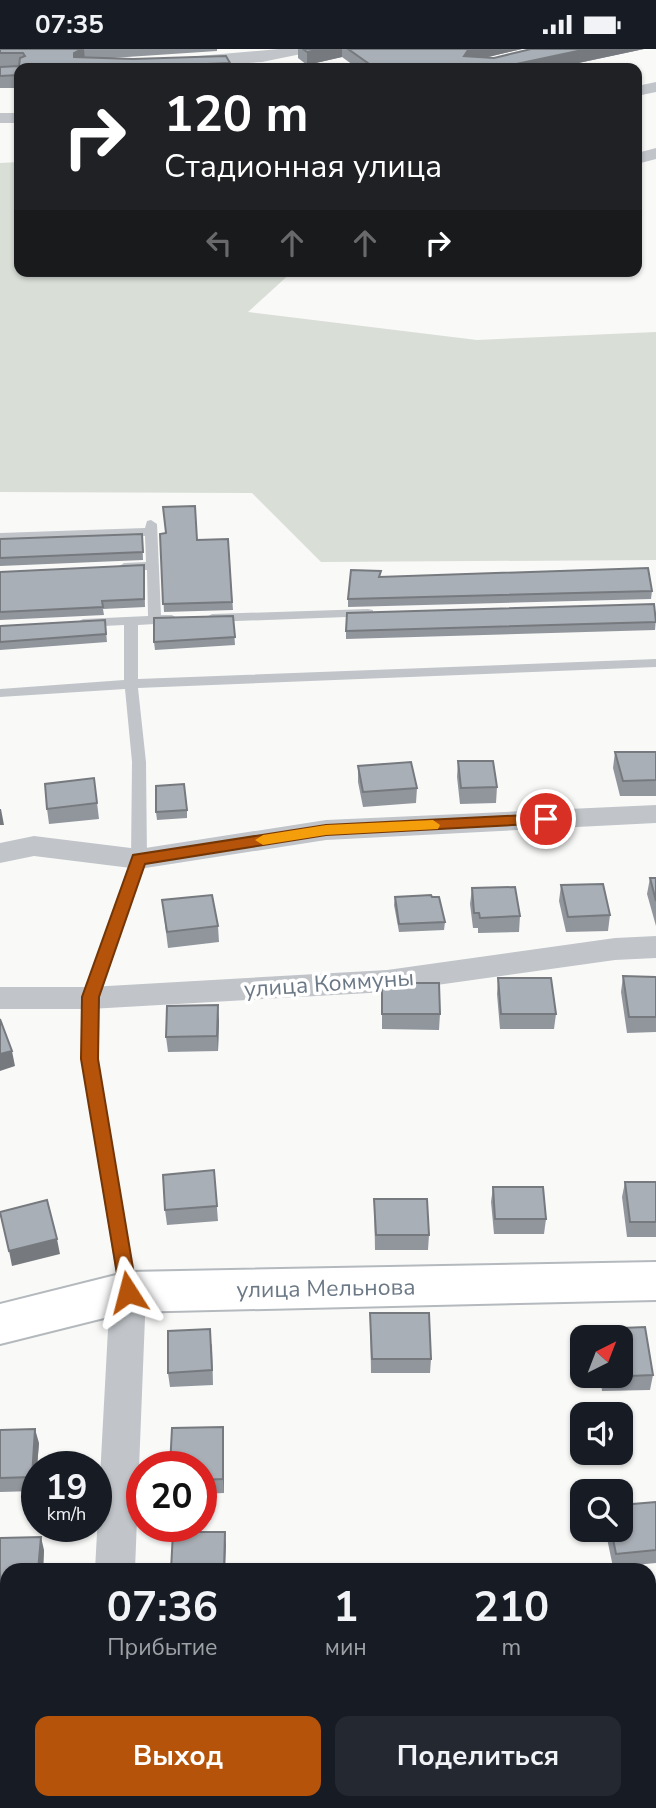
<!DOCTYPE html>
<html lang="ru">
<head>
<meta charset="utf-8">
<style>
  :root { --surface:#171b24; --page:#242831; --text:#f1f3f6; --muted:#9ea1a6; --accent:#b45309 }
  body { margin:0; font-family:"Nunito Sans",sans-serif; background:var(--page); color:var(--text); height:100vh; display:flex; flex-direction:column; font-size:26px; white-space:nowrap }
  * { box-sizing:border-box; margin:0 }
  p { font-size:23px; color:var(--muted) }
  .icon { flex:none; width:38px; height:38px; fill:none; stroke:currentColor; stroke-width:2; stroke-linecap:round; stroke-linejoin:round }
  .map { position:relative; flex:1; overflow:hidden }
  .details { position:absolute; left:0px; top:1514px; width:656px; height:247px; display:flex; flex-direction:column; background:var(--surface); border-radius:21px 21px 0 0; box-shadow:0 2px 5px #0004 }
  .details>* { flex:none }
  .guide { position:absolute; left:14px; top:14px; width:628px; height:214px; border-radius:14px; box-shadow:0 2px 5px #0004; background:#202124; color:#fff; overflow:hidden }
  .needle { width:46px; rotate:42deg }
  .tools { position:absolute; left:570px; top:1276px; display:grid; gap:14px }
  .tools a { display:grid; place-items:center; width:63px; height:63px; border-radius:14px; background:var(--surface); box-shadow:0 2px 5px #0004; font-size:35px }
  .speed { position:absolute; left:21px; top:1402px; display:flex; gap:14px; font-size:35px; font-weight:700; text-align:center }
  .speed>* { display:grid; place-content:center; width:91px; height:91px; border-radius:50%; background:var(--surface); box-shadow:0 2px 5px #0004; line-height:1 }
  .speed small { font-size:18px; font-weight:400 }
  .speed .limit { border:10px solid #d22; background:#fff; color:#111 }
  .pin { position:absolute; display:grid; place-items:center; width:60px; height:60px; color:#fff; margin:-30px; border:4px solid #fff; border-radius:50%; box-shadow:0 2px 7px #0007 }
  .me { position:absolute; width:77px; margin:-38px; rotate:351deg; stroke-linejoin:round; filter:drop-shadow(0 0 5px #0008) }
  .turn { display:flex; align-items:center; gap:24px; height:147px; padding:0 35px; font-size:32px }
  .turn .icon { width:91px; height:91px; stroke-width:2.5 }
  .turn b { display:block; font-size:49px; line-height:60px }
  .lanes { display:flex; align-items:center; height:66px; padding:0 35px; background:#0003; justify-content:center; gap:35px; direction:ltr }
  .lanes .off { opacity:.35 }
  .eta { display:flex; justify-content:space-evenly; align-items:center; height:119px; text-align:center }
  .eta b { font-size:42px; font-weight:700; line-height:49px }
  .button { display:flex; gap:14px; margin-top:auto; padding:14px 35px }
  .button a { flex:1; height:80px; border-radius:14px; background:var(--accent); color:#fff; font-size:28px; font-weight:700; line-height:80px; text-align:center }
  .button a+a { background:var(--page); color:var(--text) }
  .status { display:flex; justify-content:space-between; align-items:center; height:49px; padding:0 35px; background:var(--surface); direction:ltr }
  .status svg { height:19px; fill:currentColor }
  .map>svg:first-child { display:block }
  .green { fill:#d9ded7 }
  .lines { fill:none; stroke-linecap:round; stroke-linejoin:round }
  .secondary-casing { stroke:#b4b9be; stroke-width:4 }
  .service { fill:#c1c5c9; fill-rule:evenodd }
  .minor { fill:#c1c5c9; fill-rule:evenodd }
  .secondary { fill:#fff; fill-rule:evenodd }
  .wall { fill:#91969d }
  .shaded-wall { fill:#767a7f }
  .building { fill:#a9afb6; stroke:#767a7f; stroke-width:2 }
  .route { fill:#b45309; stroke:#753606; stroke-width:2 }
  .slow { fill:#f59e0b }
  .labels { text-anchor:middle; stroke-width:7; stroke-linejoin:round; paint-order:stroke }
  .street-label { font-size:23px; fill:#6b7886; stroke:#fff }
</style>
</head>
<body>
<div class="status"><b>07:35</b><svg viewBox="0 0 49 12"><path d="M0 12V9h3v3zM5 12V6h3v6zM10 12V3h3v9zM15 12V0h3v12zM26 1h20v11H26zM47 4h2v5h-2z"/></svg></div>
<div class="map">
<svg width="656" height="1759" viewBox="0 0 656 1759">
  <rect width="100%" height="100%" fill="#f9f9f8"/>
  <path class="green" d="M19,113V222H293L248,263L477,291L656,283V511L321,513L252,444L0,443V114Z"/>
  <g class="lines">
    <defs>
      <path id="secondary" d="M656,1213V1251L128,1263L0,1295V1255L128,1223Z"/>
    </defs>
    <use href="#secondary" class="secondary-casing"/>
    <path class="service" d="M151,471L157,475L161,566H172L179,570L172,574L138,576V630L656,610V618L138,639L146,713L147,810L98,949L97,1010L137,1243L135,1249L128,1251L121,1249L119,1243L81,1010L82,949L131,810L132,713L125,640L0,648V640L124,631V576L83,578L76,574L83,570L148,567L147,521L124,522L118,518L124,514L146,513L145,487L0,492V484L145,479L147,472Z
      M368,560L373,561V567L212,573L205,569L212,565Z
      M0,1691H7V1713H0Z"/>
    <path class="minor" d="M279,0H313L311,3L262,13L187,18L179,13L187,8Z
      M656,33V43L637,47V37Z
      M0,64H19V74H0Z
      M656,99V110L637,115V104Z
      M656,756V774L326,791L139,820L34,807L0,814V794L34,787L139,800L326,771Z
      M656,887V909L615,911L387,943L90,960H0V938H90L387,921L615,889Z
      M128,1228L140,1232L146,1243L135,1521H95L110,1243L116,1232Z
      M83,1754H126L127,1759H83Z"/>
    <use href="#secondary" class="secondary"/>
  </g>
  <path class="wall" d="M0,0H217V2L112,9L230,14V19H19V39H0V18L19,17H0Z
    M298,0H522L488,8L494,9L531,0H644L555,19H357L342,8L307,16L298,9Z
    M142,485L143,511L0,517V490Z
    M160,485L197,491L228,490L233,561L164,563Z
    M144,516L145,558L103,560L104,566L0,571V523Z
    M381,528L652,542L651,550L348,558V550Z
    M233,567L235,596L155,601L154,593Z
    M656,569L655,581L346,590V582Z
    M105,571L107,593L0,601V577Z
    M615,703H656V747H620L613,719Z
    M458,712L497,738L496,754L460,755L457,728Z
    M358,717L417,739L416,754L363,758L358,733Z
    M94,729L99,770L49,775L47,760Z
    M187,761V769L157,771L156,763Z
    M650,829H656V877L647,845Z
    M561,836L610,866L608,882L566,883L559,852Z
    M472,839L520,867L519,883L478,884V879H473L470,855Z
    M395,848H432L445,873L444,881L399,883L394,856Z
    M162,851L218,877L219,893L168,899Z
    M623,927L656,928V983L627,984L621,943Z
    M498,929L556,965L554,980H500L497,945Z
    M382,934L440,965L439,981L382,980Z
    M219,971L218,1002L168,1003L166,988Z
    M214,1121L218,1172L167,1176L165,1161Z
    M625,1133H656V1188H627L622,1148Z
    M493,1138L546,1170L544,1185H494L491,1153Z
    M374,1150L429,1186L428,1201H375Z
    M370,1264L431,1310L430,1324H371Z
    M645,1278L653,1326L650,1341L602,1342L600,1326H621V1288H596L598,1280Z
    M212,1295L213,1336L170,1338L168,1324Z
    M0,1381L39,1394L35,1442L0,1443Z
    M224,1392V1444L201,1445V1418Z
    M656,1453V1514L613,1518L605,1480H621Z
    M0,1489L44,1501L43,1521H7V1554L0,1555Z
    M649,1612H656V1680H649Z"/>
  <path class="shaded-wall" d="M82,0H84L85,11L74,8V4Z
    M322,0H342V8L307,16V3Z
    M471,0H522L467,13L464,7L468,1Z
    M587,0H644L555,19H498Z
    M0,760H1L4,776H0Z
    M218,956L219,971L218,1002L217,987Z
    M12,1002L15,1017L0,1022V1005Z
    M57,1190L60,1205L12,1217L9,1202Z
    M223,1378L224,1392V1444L223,1430Z
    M35,1380L39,1394L35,1442L32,1428Z
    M225,1483L226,1496L225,1521H224Z
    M41,1488L44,1501L43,1521H38Z"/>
  <path class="building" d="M0,0H82L74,4V8L133,10L226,7L230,14L163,17L164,19H132L131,17L116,19H19V26L0,27V18L19,17L20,9L25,7L23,4H0Z
    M303,0H322L307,3Z
    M348,0H471L468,1L464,7L494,9L531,0H587L498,19H375Z
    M195,457L197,491L228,490L232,553L163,555L160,485L166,484L163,458Z
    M142,485L143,503L0,509V490Z
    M144,516V550L102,552L103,558L0,563V523Z
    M648,519L652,542L348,550L351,521L381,522L379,528Z
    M654,555L656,573L346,582L347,564Z
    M233,567L235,588L154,593V569Z
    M105,571L106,585L0,593V577Z
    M615,703H656V731L623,732Z
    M458,712H493L497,738L461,739Z
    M411,713L417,739L363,743L358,717Z
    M94,729L97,754L47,760L45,735Z
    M184,735L187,761L156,763V737Z
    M650,829H656V852Z
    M603,835L610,866L568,868L561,836Z
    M515,838L520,867L480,869L479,864H474L472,839Z
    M212,846L218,877L167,883L162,851Z
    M431,846L432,848H439L445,873L399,875L395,848Z
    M623,927L656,928V968H629Z
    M498,929H551L556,965H501Z
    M382,934H439L440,965H382Z
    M218,956L217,987L166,988L167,957Z
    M0,970L12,1002L0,1005Z
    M214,1121L217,1157L165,1161L163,1126Z
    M625,1133H656V1173H630Z
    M493,1138H543L546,1170H495Z
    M374,1150H427L429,1186H376Z
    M47,1151L57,1190L9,1202L0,1163Z
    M370,1264H429L431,1310H372Z
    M645,1278L653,1326L605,1328V1326H621V1288H599L598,1280Z
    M210,1280L212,1321L168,1324V1282Z
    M223,1378V1430L201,1431V1418H170L172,1379Z
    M35,1380L32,1428L0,1429V1381Z
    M656,1453V1501L616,1505L611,1480H621V1456Z
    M173,1483H225L224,1521H171Z
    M41,1488L38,1521H7V1541H0V1489Z
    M649,1612H656V1668H649Z
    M0,1752L22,1754V1759H0Z
    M483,1754H575V1759H483Z"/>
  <path class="route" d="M546,765L554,770L551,774L326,786L145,815L99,948L98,1010L137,1243L134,1249L128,1251L121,1249L81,1010L82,948L133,806L326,776Z"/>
  <path class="slow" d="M433,771L440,776L438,780L326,786L263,796L255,791L263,786L326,776Z"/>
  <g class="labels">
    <g class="street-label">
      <text transform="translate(329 934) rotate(-4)" y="8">улица Коммуны</text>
      <text transform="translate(326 1239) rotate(-1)" y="8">улица Мельнова</text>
    </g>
  </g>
</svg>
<div class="tools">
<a><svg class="needle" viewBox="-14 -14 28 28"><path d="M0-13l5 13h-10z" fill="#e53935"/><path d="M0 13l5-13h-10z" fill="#9ea1a6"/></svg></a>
<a><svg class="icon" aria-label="sound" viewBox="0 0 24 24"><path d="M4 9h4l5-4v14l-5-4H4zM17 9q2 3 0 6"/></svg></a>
<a><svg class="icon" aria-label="search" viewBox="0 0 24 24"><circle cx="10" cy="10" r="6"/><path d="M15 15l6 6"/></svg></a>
</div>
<div class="speed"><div>19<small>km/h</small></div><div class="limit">20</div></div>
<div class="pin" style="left:546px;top:770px;background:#d93025"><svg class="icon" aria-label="arrive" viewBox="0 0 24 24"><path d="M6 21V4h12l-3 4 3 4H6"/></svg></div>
<svg class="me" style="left:128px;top:1243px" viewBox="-20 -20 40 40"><path d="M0-17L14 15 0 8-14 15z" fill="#b45309" stroke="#fff" stroke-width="4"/></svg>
<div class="guide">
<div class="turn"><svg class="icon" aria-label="right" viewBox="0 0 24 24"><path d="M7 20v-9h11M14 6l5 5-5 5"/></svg><div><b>120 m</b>Стадионная улица</div></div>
<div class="lanes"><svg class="icon off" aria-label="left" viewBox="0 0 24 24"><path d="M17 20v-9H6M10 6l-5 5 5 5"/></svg><svg class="icon off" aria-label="ahead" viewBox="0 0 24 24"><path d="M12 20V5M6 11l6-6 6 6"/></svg><svg class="icon off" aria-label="ahead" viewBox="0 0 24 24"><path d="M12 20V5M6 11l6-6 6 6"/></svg><svg class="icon" aria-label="right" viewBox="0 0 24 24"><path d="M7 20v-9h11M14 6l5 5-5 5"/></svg></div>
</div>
<section class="details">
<div class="eta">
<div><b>07:36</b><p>Прибытие</p></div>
<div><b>1</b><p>мин</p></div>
<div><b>210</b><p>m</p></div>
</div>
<div class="button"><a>Выход</a><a>Поделиться</a></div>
</section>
</div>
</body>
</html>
